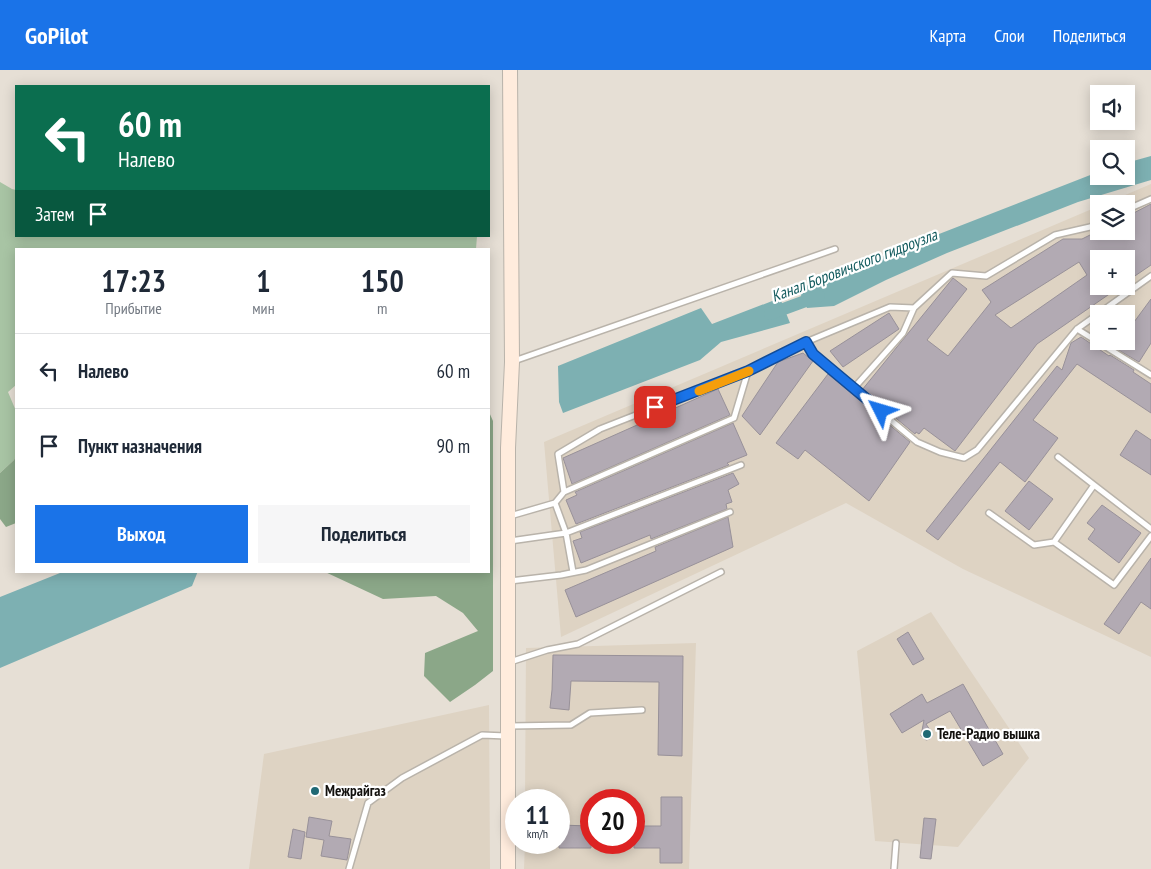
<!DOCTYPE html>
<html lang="ru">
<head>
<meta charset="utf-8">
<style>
  :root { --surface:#fff; --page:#f6f6f7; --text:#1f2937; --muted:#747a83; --line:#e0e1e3; --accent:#1a73e8 }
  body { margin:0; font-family:"PT Sans Narrow",sans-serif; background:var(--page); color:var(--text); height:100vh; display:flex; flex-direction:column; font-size:19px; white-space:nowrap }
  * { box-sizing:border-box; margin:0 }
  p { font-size:16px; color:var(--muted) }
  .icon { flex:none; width:28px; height:28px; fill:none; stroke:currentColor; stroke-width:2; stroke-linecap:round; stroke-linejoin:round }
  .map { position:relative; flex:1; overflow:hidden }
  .details { position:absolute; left:15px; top:178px; width:475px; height:325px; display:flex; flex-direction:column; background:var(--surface); border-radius:0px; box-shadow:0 2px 12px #0003 }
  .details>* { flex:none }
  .banner { position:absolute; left:15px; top:15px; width:475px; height:152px; border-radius:0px; box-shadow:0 2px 12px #0003; background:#0b6e4f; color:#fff; overflow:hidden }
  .tools { position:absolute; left:1090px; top:15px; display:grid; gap:10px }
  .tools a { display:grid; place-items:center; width:45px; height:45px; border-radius:0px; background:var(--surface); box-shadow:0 2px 12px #0003; font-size:25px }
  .speed { position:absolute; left:505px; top:719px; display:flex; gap:10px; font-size:25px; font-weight:700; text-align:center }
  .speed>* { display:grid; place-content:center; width:65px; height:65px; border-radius:50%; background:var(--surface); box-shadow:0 2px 12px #0003; line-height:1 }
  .speed small { font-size:12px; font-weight:400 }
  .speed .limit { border:8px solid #d22; background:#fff; color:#111 }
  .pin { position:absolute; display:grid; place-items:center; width:42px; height:42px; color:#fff; margin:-21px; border-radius:10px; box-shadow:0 2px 8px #0006 }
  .me { position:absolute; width:55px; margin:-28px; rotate:310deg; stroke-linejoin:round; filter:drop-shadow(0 0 4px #0008) }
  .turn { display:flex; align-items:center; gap:18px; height:105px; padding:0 20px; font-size:22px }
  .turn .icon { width:65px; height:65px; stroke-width:2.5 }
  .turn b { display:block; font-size:35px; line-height:42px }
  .then { display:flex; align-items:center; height:48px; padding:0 20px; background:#0003; gap:10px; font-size:19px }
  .eta { display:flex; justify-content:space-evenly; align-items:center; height:85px; text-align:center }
  .eta b { font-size:30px; font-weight:700; line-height:35px }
  .action { display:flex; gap:10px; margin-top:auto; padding:10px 20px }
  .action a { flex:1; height:58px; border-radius:0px; background:var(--accent); color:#fff; font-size:20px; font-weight:700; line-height:58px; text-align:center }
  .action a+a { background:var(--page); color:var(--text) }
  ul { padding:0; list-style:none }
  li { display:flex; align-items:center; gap:15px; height:75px; padding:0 20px; border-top:1px solid var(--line) }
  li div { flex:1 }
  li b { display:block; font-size:19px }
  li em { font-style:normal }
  header { display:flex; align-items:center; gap:30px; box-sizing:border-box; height:70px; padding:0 25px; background:var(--accent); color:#fff }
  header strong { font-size:24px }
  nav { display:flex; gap:28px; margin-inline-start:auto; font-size:18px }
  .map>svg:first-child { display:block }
  .built { fill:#ded3c3; fill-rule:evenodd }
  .green { fill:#a8c4a4 }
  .forest { fill:#8ba788 }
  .water { fill:#7db0b2 }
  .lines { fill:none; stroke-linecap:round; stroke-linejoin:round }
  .canal { stroke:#7db0b2; stroke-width:12 }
  .building { fill:#b2aab3; stroke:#989199; fill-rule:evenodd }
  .lane-casing { stroke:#b9b3aa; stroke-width:8 }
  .secondary-casing { stroke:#b9b3aa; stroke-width:16 }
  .lane { stroke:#fff; stroke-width:5 }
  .secondary { stroke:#ffecdd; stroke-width:14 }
  .route-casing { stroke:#114b97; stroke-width:12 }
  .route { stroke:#1a73e8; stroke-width:9 }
  .slow { stroke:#f59e0b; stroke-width:9 }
  .poi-dot { fill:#206975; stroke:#fff; stroke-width:2 }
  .labels { text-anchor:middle; stroke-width:4.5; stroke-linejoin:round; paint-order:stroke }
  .poi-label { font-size:15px; font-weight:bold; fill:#13110e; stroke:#fff; text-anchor:start }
  .water-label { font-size:16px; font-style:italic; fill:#135b5e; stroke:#fff }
</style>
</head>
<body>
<header>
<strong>GoPilot</strong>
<nav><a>Карта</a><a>Слои</a><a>Поделиться</a></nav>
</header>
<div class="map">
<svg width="1151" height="799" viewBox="0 0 1151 799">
  <rect width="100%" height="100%" fill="#e6dfd5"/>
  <path class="built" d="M1151,114V587L963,499L846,433L561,567L544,372L1099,136V161H1126V134H1104ZM1099,189H1126V216H1099ZM1099,244H1126V271H1099Z
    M931,542L1029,688L958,777L875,771L857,581Z
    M696,573L689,799H524L525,773L559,772V730H525L526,578ZM591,730H634V772H591Z
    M489,635L490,799H249L264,684Z"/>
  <path class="green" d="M0,112L12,119L16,120V166H477L476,179H16V315L8,322L16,341V385L14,390L0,403Z"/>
  <path class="forest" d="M489,342L493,351V601L475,615L450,632L424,606L425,583L478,561L463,543L436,526L383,529L323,501H489Z
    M16,385V453L6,457L0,449V403L14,390Z"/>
  <path class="water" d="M1151,86V110L1078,132L947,183L886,210L834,236L807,238L798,219L1098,102H1099V106H1126V93Z
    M780,228L790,253L721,272L700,290L563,343L559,332L558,296L701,238L712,254Z
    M65,501H198L192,516L0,598V527Z"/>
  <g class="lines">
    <path class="canal" d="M770,244L819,226"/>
  </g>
  <path class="building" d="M1151,134V195L1126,212V189H1099V216H1121L1037,274L955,381L924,358L919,364L916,362L915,364L862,320L953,208L967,219L927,270L948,286L991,232L982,220L1063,169H1082L1098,161H1126V147ZM1079,192L1087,205L1011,258L995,245Z
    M1151,229V273L1139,292L1115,278L1120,271H1126V263Z
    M889,243L899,259L843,297L830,281Z
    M1081,267L1109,286L1110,285L1134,300L1133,302L1151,314V343L1077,294L1033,350L1058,368L1025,412L1000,392L938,470L926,461L1057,296L1062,300L1071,273Z
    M803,283L813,291L760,365L742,346L778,292Z
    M828,304L910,372L869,431L805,380L798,389L776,373Z
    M718,319L730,345L572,414L563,388Z
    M733,353L747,385L727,393L729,395L576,454L566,430L577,425L575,422Z
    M1136,360L1151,370V405L1120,385Z
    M733,403L739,414L728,420L732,432L726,434L727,439L651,469L650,465L581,493L573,471L582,468L580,462Z
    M1029,411L1053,429L1029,460L1005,441Z
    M1102,435L1141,463L1119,493L1088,469L1095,459L1087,453Z
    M728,447L733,477L576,547L565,520L656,481L655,477Z
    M1151,488V539L1141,532L1119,564L1104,554Z
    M908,562L924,589L913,595L897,569Z
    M553,585L683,586L682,686L658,685L659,612L571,611L569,640L550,638L552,620Z
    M963,614L1003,684L983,696L950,641L926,654L932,663V666L930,669L926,670L921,666L924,650L902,663L890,644L922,624L927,633Z
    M661,727H682V793H660V778H634V756H661Z
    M309,747L332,751L329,766L351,769L347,790L321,786L324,770L306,767Z
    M924,748L936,749L931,789L920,788Z
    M559,755L591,756V778H559Z
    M293,759L305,762L301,789L288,787Z"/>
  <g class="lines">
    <defs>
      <path id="lane" d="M1126,140L1151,129
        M1077,259L1151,305
        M806,272L813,284L833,302L917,372L940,382L964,388L977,380L1077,259L1151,206
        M514,291L835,179
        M854,318L903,263L914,238
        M1058,387L1094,415
        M564,422L734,348L748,301
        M555,433L566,463L573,502
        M989,443L1034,475L1054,472
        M510,446L555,433L564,422L558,384L600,359L748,301L806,272L890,237L914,238L952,203L986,206L1055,165L1090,157L1099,153
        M1151,459L1094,415L1054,472L1114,515L1151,466
        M510,471L566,463L741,395
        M510,511L561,505L586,500L730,442
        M510,592L547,580L578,574L721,502
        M510,656L571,655L590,643L642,640
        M349,799L368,733L402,708L482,665L506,666
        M894,799L896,773"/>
      <path id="secondary" d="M508,799V378L512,292L510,0"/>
    </defs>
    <use href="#lane" class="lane-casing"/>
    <use href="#secondary" class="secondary-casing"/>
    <use href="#lane" class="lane"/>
    <use href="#secondary" class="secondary"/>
  </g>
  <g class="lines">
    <defs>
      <path id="route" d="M655,337L748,301L806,272L813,284L881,341"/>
    </defs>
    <use href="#route" class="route-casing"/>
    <use href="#route" class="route"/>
    <path class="slow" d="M699,321L749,301"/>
  </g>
  <g class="poi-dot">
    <circle cx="927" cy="664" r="5"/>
    <circle cx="315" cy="721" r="5"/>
  </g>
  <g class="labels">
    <g class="poi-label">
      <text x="937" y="669">Теле-Радио вышка</text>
      <text x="325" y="726">Межрайгаз</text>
    </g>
    <g class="water-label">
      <text transform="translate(854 195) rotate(-21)" y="6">Канал Боровичского гидроузла</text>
    </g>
  </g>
</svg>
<div class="tools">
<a><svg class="icon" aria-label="sound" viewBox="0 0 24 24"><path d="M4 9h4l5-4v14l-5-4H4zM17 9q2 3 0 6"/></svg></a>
<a><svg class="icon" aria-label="search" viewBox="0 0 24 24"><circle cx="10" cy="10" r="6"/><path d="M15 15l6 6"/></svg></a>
<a><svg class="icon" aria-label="layers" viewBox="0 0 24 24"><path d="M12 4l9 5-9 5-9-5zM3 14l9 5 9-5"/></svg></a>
<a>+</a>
<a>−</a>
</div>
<div class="speed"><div>11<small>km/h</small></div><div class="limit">20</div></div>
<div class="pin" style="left:655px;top:337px;background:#d93025"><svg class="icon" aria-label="arrive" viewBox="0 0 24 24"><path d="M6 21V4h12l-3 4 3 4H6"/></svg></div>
<svg class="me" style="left:881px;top:341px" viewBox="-20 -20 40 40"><path d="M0-17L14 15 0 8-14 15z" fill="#1a73e8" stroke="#fff" stroke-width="4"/></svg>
<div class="banner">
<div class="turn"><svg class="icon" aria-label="left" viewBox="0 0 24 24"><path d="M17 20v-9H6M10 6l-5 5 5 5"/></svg><div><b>60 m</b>Налево</div></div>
<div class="then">Затем<svg class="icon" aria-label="arrive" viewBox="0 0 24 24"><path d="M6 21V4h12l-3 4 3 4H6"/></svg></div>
</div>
<section class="details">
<div class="eta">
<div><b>17:23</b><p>Прибытие</p></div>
<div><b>1</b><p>мин</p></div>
<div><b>150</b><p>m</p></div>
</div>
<ul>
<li><svg class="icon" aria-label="left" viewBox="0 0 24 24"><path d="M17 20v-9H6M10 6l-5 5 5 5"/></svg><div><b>Налево</b></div><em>60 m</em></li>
<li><svg class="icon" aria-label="arrive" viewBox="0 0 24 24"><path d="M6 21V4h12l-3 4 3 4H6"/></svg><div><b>Пункт назначения</b></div><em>90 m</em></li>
</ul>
<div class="action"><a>Выход</a><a>Поделиться</a></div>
</section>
</div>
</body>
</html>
